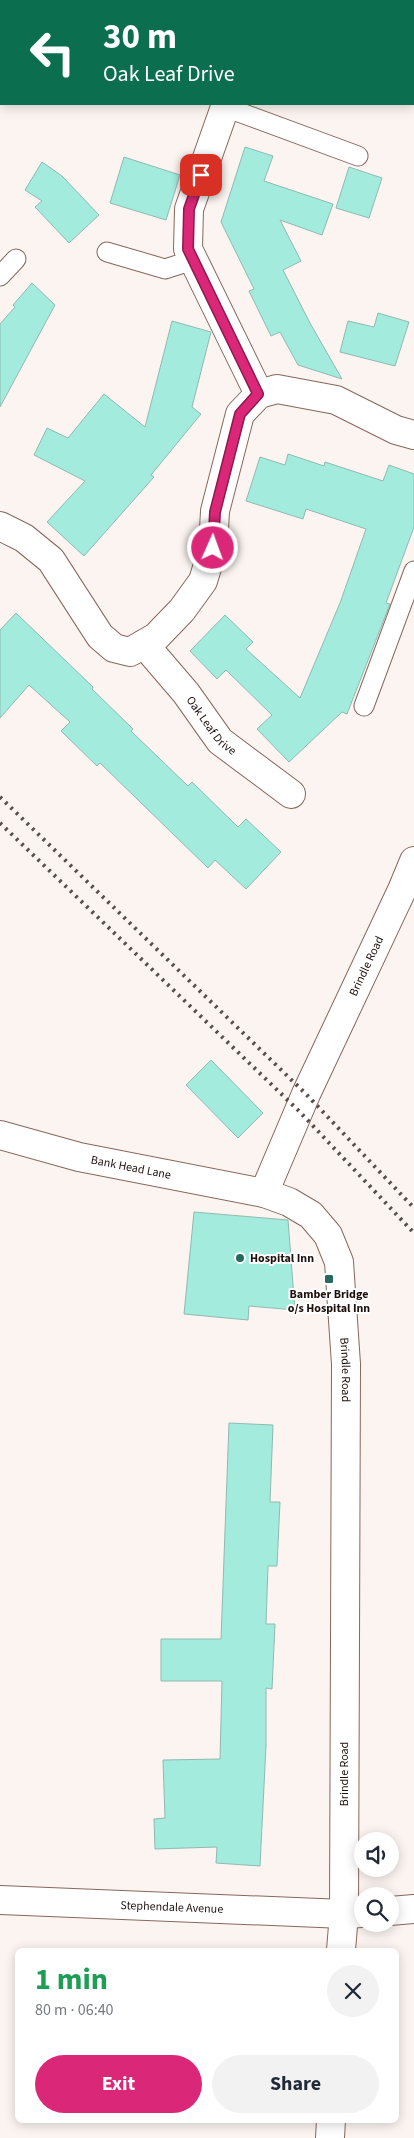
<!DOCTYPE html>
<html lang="en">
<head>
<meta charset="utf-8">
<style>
  :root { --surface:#fff; --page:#f2f2f3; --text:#1f2937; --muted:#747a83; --accent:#db2777 }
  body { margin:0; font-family:"Source Sans 3",sans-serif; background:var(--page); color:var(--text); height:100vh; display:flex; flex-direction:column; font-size:19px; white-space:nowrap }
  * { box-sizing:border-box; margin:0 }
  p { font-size:16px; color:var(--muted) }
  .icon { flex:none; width:28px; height:28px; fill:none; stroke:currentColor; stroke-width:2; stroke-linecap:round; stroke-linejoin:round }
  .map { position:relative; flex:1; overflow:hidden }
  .side { position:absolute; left:15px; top:1948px; width:384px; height:175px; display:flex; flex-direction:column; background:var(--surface); border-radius:8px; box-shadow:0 2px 12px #0003 }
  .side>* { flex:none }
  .hud { position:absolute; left:0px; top:0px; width:415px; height:105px; box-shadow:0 2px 12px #0003; background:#0b6e4f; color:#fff; overflow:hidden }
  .tools { position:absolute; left:354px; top:1832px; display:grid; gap:10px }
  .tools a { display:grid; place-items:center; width:45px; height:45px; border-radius:50%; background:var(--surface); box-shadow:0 2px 12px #0003; font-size:25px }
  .pin { position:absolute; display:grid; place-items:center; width:42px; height:42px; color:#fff; margin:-21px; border-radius:10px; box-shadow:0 2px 8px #0006 }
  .me { position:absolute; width:55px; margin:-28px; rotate:2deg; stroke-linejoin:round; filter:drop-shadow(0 0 4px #0008) }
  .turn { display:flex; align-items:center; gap:18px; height:105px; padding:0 20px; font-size:22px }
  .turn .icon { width:65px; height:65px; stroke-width:2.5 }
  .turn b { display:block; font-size:35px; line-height:42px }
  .round { display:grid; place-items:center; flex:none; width:52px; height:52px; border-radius:26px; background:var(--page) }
  .head { display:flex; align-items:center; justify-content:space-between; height:85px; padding:0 20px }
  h1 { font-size:30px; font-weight:700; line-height:38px; color:#1e9e55 }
  .action { display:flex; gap:10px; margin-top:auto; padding:10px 20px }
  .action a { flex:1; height:58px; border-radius:30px; background:var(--accent); color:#fff; font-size:20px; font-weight:700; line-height:58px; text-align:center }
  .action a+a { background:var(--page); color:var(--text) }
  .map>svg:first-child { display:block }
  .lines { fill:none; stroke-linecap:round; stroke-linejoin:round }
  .stream { stroke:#c68d7a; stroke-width:10 }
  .building { fill:#a2ebdd; stroke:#90bab1 }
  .lane-casing { stroke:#88675b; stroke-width:21 }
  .street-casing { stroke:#88675b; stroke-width:30 }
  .secondary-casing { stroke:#88675b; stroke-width:30 }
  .lane { stroke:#fff; stroke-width:19 }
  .street { stroke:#fff; stroke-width:28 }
  .secondary { stroke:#fff; stroke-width:28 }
  .rail { stroke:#594d4a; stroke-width:4; stroke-dasharray:2.5 5; stroke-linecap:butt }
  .route-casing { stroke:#8e194d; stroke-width:12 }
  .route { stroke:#db2777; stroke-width:9 }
  .poi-dot { fill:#246a60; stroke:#fff; stroke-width:2 }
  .labels { text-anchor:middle; stroke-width:4; stroke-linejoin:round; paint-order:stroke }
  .street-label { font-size:12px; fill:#1e110d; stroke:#fff }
  .poi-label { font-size:12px; font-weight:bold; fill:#1e110d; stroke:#fff; text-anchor:start }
</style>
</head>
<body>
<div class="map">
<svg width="414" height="2138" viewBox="0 0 414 2138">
  <rect width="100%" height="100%" fill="#fbf4f1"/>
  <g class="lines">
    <path class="stream" d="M0,24L1,27
      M0,65L1,62"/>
  </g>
  <path class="building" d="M245,147L273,156L264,181L333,204L322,235L280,220L301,261L283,270L310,323L342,379L298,365L280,332L271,336L249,291L254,289L221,222Z
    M124,157L180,175L166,220L110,203Z
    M42,162L62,176L99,215L69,243L35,207L42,201L25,190Z
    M349,167L382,178L369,218L336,208Z
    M32,283L55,305L0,407V324L15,307L13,305Z
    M378,313L409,322L395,366L340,352L348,321L374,327Z
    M172,321L211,332L192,407L201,414L151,475L154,477L84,556L47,522L85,481L34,455L47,428L68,438L104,394L145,427Z
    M288,454L324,466L325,462L383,481L389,465L414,474V527L386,603L390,604L347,714L342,712L289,762L257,729L272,715L226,670L217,679L190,651L225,615L253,642L246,649L300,698L340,603L366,529L306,509L303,519L246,501L260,457L285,465Z
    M16,613L93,687L92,689L133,729L131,731L188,786L192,782L238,827L246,819L281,852L246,889L215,860L208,868L100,763L97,766L61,731L70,722L29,685L0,718V630Z
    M211,1060L263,1113L238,1138L186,1085Z
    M194,1212L288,1220L295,1310L249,1306L248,1320L184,1314Z
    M229,1423L273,1425L270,1502H280L277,1566H268L266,1624H275L272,1689L266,1688V1746L260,1866L216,1863L217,1847L155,1849L154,1819L165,1818L163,1760L220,1759L222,1681H161V1639H221Z"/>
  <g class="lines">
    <defs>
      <path id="lane" d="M246,0L247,1
        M226,104L225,107L358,156
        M107,252L165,269L193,260
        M0,276L16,259
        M364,706L414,571"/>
      <g id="street">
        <path d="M225,107L189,209L188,249L259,394"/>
        <path d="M0,526L24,538L51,560L100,636L114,648L130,652L156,637L182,610L203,581L213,548L215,511L240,414L259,394L277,389L336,400L396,430L414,435"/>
        <path id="s1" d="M144,644L186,693L220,741L291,794"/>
        <path id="s2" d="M0,1900L344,1914L362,1913"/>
        <path d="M390,1911L414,1909"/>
      </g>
      <g id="secondary">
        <path id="s3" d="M0,1135L79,1157L264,1193L289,1202L311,1215L328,1235L339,1262L346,1364L344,1914L341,1950"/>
        <path id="s4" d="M264,1193L306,1094L402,890L414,861"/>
        <path d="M330,2138L331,2120"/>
      </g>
    </defs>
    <use href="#lane" class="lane-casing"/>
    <use href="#street" class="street-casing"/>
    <use href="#secondary" class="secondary-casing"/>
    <use href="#lane" class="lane"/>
    <use href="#street" class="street"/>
    <use href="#secondary" class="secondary"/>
    <path class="rail" d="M0,797L306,1094L414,1208
      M0,823L299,1111L414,1233"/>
  </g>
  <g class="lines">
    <defs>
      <path id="route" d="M201,175L189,209L188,249L258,394L240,414L215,512L213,548"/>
    </defs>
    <use href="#route" class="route-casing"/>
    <use href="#route" class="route"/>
  </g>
  <g class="poi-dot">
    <circle cx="240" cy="1258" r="5"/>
    <rect x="324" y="1274" width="10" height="10" rx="2.5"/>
  </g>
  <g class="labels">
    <g class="street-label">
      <text dy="4" stroke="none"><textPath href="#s1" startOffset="106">Oak Leaf Drive</textPath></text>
      <text dy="4" stroke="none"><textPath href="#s4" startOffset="249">Brindle Road</textPath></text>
      <text dy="4" stroke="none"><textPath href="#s3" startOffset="135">Bank Head Lane</textPath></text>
      <text dy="4" stroke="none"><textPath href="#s3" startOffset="486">Brindle Road</textPath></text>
      <text transform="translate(344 1774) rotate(-90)" y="4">Brindle Road</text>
      <text dy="4" stroke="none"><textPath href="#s2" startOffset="172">Stephendale Avenue</textPath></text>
    </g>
    <g class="poi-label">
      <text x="250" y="1262">Hospital Inn</text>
      <text x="329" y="1298" text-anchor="middle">Bamber Bridge<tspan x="329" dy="14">o/s Hospital Inn</tspan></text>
    </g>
  </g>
</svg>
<div class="tools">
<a><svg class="icon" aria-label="sound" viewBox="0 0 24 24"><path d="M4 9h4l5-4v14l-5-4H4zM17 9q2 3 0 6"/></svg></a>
<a><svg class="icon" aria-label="search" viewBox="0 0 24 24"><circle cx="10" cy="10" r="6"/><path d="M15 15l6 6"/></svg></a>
</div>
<div class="pin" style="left:201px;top:175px;background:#d93025"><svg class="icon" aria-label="arrive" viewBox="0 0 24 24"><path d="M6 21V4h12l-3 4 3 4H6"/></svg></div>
<svg class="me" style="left:213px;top:548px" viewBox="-20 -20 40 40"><circle r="17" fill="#db2777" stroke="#fff" stroke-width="3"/><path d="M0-11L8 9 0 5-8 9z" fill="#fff"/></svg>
<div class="hud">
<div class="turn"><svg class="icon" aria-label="left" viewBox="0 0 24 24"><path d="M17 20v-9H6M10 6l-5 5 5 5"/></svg><div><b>30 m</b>Oak Leaf Drive</div></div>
</div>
<section class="side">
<div class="head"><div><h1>1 min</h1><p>80 m · 06:40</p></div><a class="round"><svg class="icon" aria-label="close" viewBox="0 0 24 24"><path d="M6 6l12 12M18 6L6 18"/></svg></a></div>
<div class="action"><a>Exit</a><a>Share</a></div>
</section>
</div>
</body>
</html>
